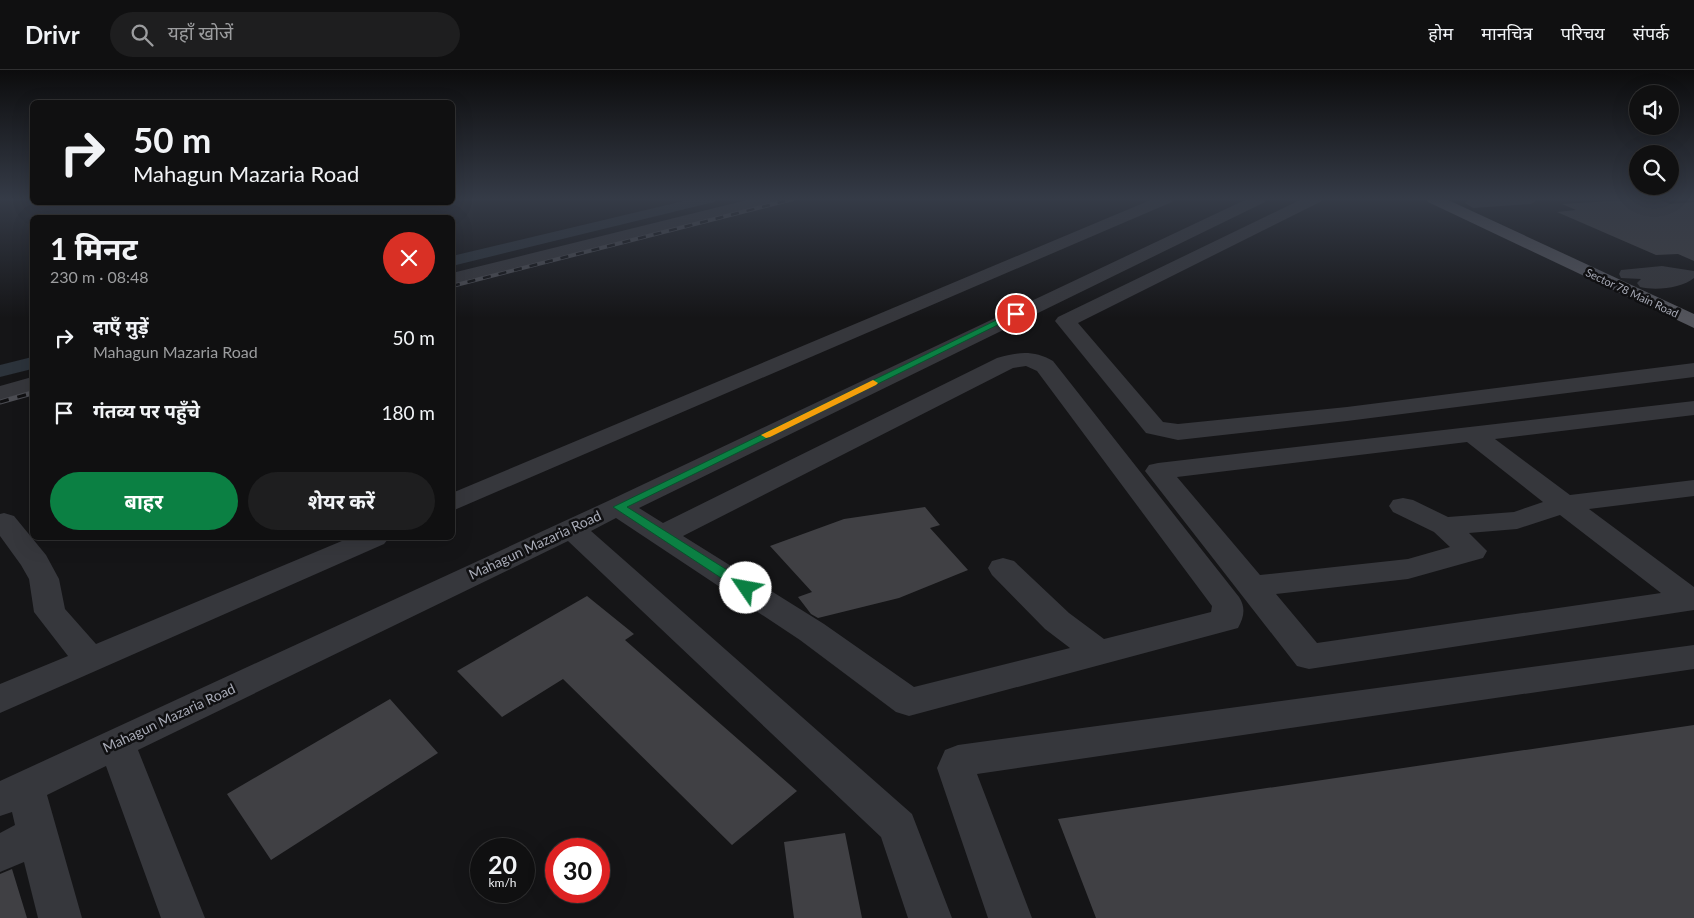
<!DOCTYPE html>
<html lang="hi">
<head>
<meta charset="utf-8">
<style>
  :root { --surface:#101011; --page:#1e1e1f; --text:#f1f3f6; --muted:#9c9d9f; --line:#303031; --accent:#0b8043 }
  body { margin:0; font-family:Lato,"Noto Sans Devanagari",sans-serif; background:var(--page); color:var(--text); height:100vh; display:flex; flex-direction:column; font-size:19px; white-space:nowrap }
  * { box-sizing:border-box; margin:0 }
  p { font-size:16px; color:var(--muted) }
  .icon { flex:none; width:28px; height:28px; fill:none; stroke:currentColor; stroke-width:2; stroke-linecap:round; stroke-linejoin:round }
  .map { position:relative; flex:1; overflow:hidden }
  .side { position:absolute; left:30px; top:145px; width:425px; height:325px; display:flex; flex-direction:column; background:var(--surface); border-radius:8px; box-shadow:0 5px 20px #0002,0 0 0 1px var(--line) }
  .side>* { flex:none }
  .top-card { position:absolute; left:30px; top:30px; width:425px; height:105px; border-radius:8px; box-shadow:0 5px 20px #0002,0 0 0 1px var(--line); background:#101011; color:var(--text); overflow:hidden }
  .tools { position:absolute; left:1629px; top:15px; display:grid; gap:10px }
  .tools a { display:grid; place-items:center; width:50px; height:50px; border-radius:50%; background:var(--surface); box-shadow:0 5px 20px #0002,0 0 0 1px var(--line); font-size:25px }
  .speed { position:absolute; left:470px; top:768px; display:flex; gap:10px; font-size:25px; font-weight:700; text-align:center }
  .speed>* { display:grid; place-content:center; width:65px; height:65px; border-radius:50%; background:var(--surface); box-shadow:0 5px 20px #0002,0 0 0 1px var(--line); line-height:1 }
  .speed small { font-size:12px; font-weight:400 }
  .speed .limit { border:8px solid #d22; background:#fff; color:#111 }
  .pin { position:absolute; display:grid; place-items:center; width:42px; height:42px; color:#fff; margin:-21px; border:2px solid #fff; border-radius:50%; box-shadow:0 1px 5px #0007 }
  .me { position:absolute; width:55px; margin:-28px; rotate:303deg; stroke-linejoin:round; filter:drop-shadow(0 0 4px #0008) }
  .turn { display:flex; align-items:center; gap:18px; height:105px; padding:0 20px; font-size:22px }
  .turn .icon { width:65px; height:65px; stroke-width:2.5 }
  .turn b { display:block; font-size:35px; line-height:42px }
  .round { display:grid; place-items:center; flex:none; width:52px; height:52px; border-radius:26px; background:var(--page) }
  .headline { display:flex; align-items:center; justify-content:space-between; height:85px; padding:0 20px }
  h1 { font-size:30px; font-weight:700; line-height:38px }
  .button { display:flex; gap:10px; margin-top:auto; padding:10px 20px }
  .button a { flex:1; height:58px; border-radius:30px; background:var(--accent); color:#fff; font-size:20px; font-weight:700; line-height:58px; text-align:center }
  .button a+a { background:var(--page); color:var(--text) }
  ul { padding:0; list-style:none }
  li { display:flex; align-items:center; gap:15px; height:75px; padding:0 20px }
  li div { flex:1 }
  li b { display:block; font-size:19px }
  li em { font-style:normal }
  header { display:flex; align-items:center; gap:30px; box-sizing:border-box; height:70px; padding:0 25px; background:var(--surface); border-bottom:1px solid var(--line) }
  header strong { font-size:24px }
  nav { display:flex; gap:28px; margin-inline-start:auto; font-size:18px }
  .search { width:350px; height:45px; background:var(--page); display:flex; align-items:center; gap:12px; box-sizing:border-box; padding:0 18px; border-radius:28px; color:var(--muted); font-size:19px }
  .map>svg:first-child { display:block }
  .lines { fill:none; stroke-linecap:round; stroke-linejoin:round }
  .canal { fill:#2c333b; fill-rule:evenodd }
  .building { fill:#404044 }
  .minor { fill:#36373c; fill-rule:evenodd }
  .major { fill:#53545b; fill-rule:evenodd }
  .rail-far1-casing { stroke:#4c4d53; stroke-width:4 }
  .rail-casing { stroke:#4c4d53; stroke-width:5 }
  .rail-far1 { stroke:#101012; stroke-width:2.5; stroke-dasharray:8; stroke-linecap:butt }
  .rail { stroke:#101012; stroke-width:3; stroke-dasharray:9; stroke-linecap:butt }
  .route { fill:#0b8043; stroke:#07532c }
  .slow { fill:#f59e0b }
  .labels { text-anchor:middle; stroke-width:5; stroke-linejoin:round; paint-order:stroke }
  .far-street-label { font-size:11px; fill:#a8abb7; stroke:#101012 }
  .street-label { font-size:14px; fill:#a8abb7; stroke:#101012 }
</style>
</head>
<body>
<header>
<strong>Drivr</strong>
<div class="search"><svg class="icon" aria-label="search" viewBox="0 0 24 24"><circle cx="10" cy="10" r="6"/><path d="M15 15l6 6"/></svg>यहाँ खोजें</div>
<nav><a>होम</a><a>मानचित्र</a><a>परिचय</a><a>संपर्क</a></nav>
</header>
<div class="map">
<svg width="1694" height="848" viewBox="0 0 1694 848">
  <rect width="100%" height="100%" fill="#151517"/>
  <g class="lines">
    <path class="canal" d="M692,129H716L714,132L452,196V186Z
      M32,287V299L0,307V295Z"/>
  </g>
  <path class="building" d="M1644,129H1658L1670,134L1694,132V191L1678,184L1656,185L1557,142L1576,140L1562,134Z
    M925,437L940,455L930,458L968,500L899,528L818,548L811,544L798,527L812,522L770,476L844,449Z
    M587,526L634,564L625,570L797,721L732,775L563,609L502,647L457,601Z
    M390,629L438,683L271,790L227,724Z
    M1694,655V848H1096L1058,749Z
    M845,763L862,848H794L784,772Z
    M12,799L27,848H0V804Z"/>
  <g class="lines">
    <path class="minor" d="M751,129H778L776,132L452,215V203Z
      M1153,129H1174L1172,132L452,441V423Z
      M1247,129H1267L1265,132L639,438L663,453L997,288C1017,282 1034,280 1053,291L1239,527C1246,538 1244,547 1238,558L909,646L896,642L800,570L616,448L591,461L912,744L952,848H908L881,767L568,471L138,680L205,848H161L106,696L47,725L82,848H38L24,792L0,802V763L15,755L12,742L0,746V711L608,431ZM1026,296L1037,301L1212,536L1211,542L1104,569L1069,543L1014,491L1003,488L992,491L988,498L992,505L1045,559L1070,578L914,617L824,554L683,466L1013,298Z
      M1302,129H1322L1320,132L1078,253L1163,352L1178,354L1347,337L1694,293V307L1347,351L1178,370L1146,363L1055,251L1058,247Z
      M1539,129L1531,134L1473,138L1465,133L1470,129Z
      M1662,196L1694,201V208C1682,218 1656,221 1640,217L1637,213L1641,209L1621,208L1619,204L1621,200Z
      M32,307V321L0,330V316Z
      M1694,331V345L1495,369L1570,425L1694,410V426L1589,439L1694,517V540L1309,599L1297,596L1145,401L1149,395L1158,393ZM1467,372L1543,432L1514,442L1448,447L1413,430L1403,428L1393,430L1389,436L1393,442L1434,462L1450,477L1408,489L1260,505L1177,407ZM1560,445L1661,523L1317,573L1276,524L1408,509L1483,488L1487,481L1469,463L1517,459Z
      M4,443L14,446L46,485L59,509L65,539L96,574L349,468H389L384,474L0,643V614L68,586L34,542L29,509L21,495L0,466V444Z
      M1694,575V599L977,704L1032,848H988L937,698L945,680L958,675Z"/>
    <path class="major" d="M1426,129H1446L1694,244V258L1428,132Z"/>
    <defs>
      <path id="rail-far1" d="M452,216L793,129"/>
      <path id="rail" d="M0,332L32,323"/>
    </defs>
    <use href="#rail-far1" class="rail-far1-casing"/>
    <use href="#rail" class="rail-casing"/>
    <use href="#rail-far1" class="rail-far1"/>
    <use href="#rail" class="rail"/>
  </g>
  <linearGradient id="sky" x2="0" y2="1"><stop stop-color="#0c0c0d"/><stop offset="0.52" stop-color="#353b47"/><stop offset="1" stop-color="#353b47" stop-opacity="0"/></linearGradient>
  <rect width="1694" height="248" fill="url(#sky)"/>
  <path class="route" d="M1013,242L1020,244L627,437L751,515L752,518L751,521H741L613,437Z"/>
  <path class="slow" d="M873,310L878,313L876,315L770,367L766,368L761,365Z"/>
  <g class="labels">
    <g class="far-street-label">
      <text transform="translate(1632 223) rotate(25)" y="4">Sector 78 Main Road</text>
    </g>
    <g class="street-label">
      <text transform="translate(535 475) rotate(-25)" y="5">Mahagun Mazaria Road</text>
      <text transform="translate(169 648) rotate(-25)" y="5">Mahagun Mazaria Road</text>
    </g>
  </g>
</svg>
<div class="tools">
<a><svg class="icon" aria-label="sound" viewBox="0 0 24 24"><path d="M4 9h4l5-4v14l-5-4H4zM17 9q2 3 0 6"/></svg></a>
<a><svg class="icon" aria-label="search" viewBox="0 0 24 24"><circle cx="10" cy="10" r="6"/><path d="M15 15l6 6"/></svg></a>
</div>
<div class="speed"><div>20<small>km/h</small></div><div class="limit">30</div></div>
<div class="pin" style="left:1016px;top:244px;background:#d93025"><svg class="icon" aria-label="arrive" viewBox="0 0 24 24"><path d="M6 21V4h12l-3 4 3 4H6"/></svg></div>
<svg class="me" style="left:746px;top:518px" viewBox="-20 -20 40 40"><circle r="19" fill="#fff"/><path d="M0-13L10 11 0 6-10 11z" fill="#0b8043"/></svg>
<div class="top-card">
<div class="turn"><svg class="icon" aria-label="right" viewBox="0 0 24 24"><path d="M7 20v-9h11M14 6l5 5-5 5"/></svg><div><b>50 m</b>Mahagun Mazaria Road</div></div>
</div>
<section class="side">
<div class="headline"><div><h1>1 मिनट</h1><p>230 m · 08:48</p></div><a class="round" style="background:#d93025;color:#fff"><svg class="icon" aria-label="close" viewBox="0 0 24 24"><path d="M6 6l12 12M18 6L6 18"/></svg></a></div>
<ul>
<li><svg class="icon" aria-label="right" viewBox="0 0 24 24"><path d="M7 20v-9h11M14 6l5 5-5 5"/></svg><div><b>दाएँ मुड़ें</b><p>Mahagun Mazaria Road</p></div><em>50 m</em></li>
<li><svg class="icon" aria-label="arrive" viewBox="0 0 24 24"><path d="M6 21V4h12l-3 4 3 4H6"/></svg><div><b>गंतव्य पर पहुँचे</b></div><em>180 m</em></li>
</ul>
<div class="button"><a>बाहर</a><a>शेयर करें</a></div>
</section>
</div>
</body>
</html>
